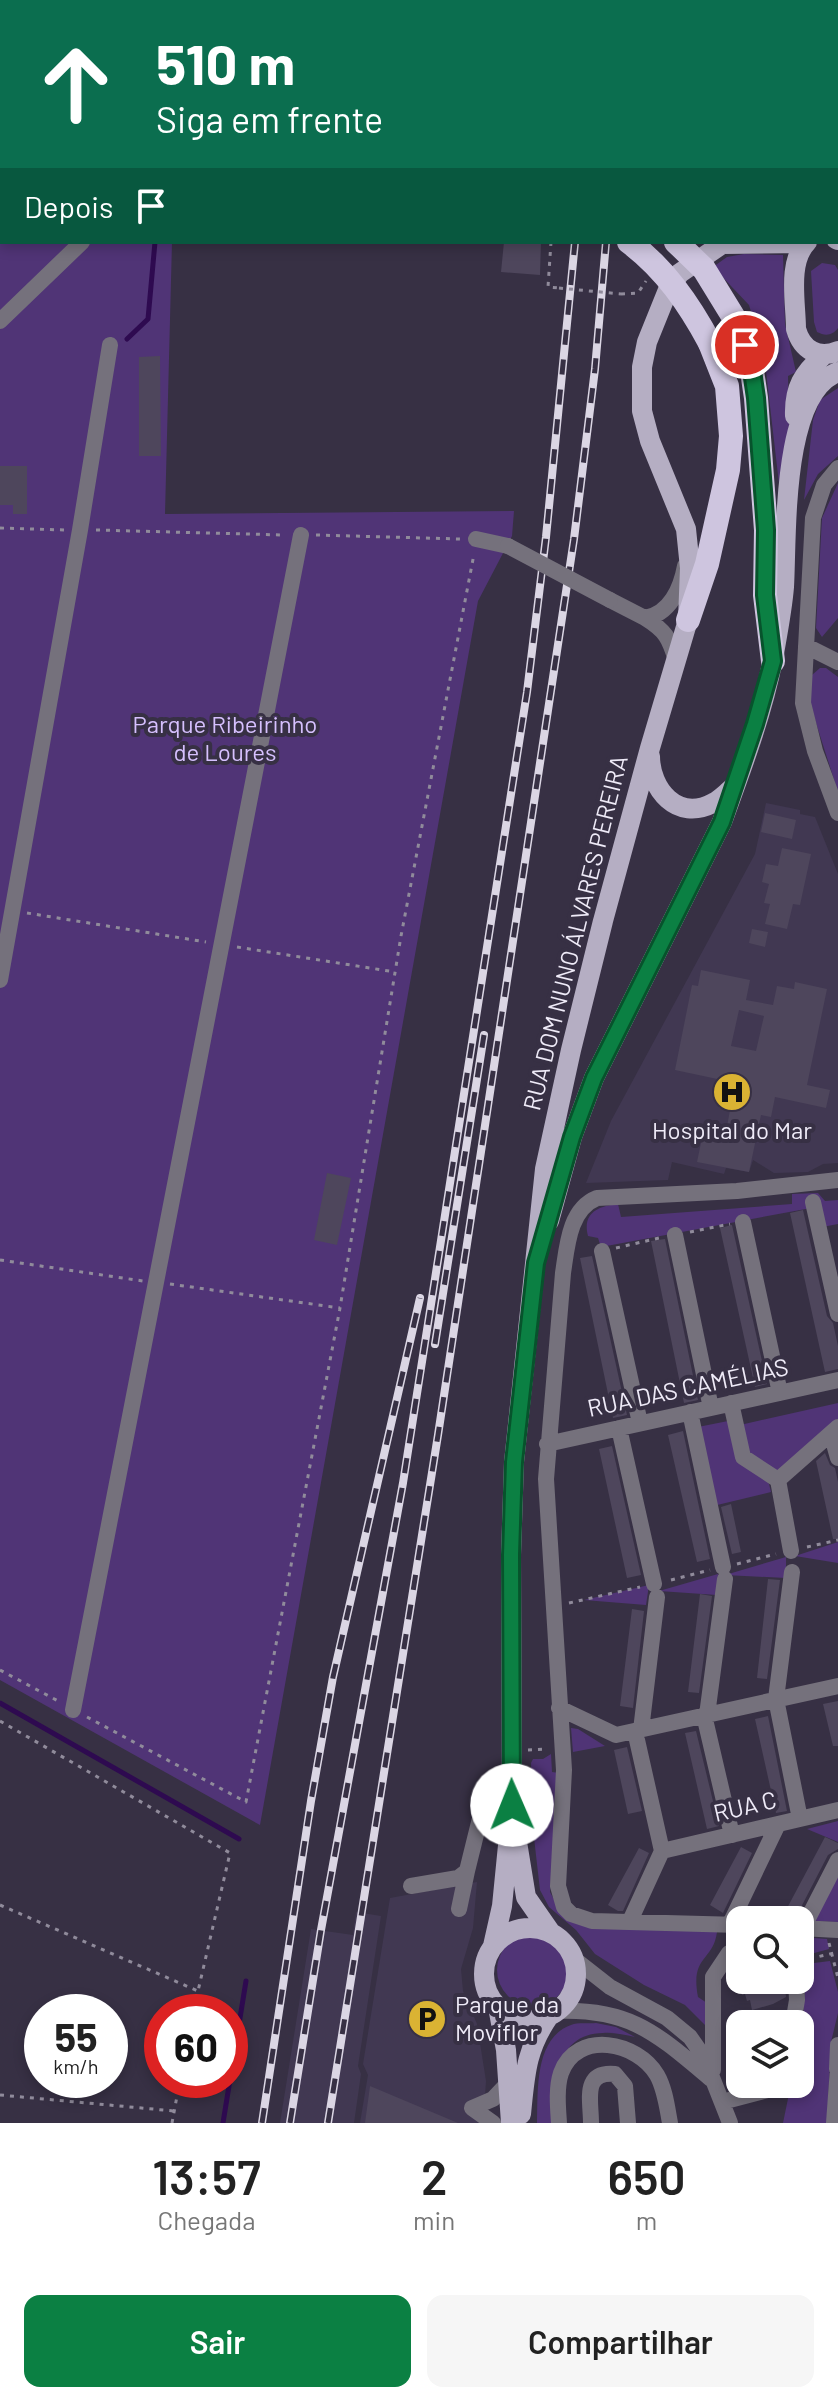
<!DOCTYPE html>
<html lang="pt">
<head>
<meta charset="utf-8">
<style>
  :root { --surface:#fff; --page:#f6f6f6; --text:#222; --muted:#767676; --accent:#0b8043 }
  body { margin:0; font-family:Barlow,sans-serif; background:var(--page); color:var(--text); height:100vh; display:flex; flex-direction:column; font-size:30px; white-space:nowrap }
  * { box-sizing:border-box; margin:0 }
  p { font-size:26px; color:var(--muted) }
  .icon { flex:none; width:44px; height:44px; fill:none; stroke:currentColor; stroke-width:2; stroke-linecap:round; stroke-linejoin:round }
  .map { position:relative; height:2123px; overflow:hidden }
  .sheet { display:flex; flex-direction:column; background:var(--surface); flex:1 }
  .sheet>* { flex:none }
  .banner { position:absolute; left:0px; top:0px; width:838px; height:244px; box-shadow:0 4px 12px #0003; background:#0b6e4f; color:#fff; overflow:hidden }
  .tools { position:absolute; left:726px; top:1906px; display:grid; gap:16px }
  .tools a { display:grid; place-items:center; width:88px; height:88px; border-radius:16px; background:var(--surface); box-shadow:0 4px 12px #0003; font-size:40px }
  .speed { position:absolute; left:24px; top:1994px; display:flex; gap:16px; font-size:40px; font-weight:700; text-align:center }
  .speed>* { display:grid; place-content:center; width:104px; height:104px; border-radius:50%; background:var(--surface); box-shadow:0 4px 12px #0003; line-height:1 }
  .speed small { font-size:20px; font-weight:400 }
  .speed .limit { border:12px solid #d22; background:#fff; color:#111 }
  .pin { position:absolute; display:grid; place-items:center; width:68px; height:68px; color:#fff; margin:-34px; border:4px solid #fff; border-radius:50%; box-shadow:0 2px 8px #0007 }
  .me { position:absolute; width:88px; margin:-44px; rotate:359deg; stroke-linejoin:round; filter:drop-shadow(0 0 6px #0008) }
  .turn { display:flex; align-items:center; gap:28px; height:168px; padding:0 24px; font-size:36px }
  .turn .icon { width:104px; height:104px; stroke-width:2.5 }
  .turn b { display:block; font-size:56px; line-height:68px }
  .then { display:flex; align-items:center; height:76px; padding:0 24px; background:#0003; gap:16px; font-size:30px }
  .eta { display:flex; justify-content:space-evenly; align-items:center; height:136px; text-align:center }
  .eta b { font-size:48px; font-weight:600; line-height:56px }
  .action { display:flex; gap:16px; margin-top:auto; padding:16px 24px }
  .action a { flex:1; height:92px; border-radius:16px; background:var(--accent); color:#fff; font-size:32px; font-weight:600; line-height:92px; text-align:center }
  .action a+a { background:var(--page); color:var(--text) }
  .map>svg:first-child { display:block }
  .built { fill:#413852 }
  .green { fill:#503476 }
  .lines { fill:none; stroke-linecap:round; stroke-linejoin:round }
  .stream { stroke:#2e0a50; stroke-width:5 }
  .building { fill:#4e465c; fill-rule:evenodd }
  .path { stroke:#908b9b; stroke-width:3; stroke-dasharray:4 6; stroke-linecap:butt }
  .minor { stroke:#75717c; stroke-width:16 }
  .major { stroke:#b5aec3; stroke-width:20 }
  .highway { stroke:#cec5df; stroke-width:24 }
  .rail-casing { stroke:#dbd6e4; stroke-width:8 }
  .rail { stroke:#373044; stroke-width:5; stroke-dasharray:15; stroke-linecap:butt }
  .path-bridge { stroke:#908b9b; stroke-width:3; stroke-dasharray:4 6; stroke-linecap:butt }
  .minor-bridge { stroke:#75717c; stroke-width:16 }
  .highway-bridge { stroke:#cec5df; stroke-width:24 }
  .route-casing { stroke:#07532c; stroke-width:20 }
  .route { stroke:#0b8043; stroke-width:14 }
  .labels { text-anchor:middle; stroke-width:8; stroke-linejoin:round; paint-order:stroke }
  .park-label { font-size:24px; fill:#d6c0fe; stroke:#373044 }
  .street-label { font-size:24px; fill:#efebf8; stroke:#373044 }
  .poi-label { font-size:24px; fill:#efebf8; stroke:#373044 }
</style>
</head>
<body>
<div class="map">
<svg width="838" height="2123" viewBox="0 0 838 2123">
  <rect width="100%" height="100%" fill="#373044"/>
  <path class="built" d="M692,0H838V171L836,172V2H692Z
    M766,803L800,810V814L815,817L838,874V1163L823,1164L808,1172L774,1173L753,1160L749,1172L726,1168L724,1174L672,1162L668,1180L586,1183L611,1121L755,854Z
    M477,1882L473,1928L461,1969L463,1991L477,2024L486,2081L483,2123H360L368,2075L363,2064L390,1898Z
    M356,1912L381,1916L358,2066L361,2074L354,2123H280L311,1929L353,1935Z"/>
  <path class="green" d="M0,0H573L2,2V242H172L165,514L514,511L512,536L478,601L260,1825L0,1680Z
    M744,254L783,255L785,324L796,372L788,376L789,425L781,501L764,354L749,305L713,267L727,257Z
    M822,263L835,265L838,270V328C832,336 825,336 817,332L814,322L811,271Z
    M838,388V456L818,474L804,500L813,420L820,400Z
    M838,483V618L822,637L816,628L822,518Z
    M820,668H826L838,677V792L809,701L812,675Z
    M818,1193L825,1201L838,1200V1224L817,1228L811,1208L601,1247L598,1238L588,1236C582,1213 598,1206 618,1204L621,1217L792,1204V1194Z
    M838,1403V1425L777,1477L746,1455L740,1425Z
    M728,1421L769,1484L771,1492L713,1506L698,1427Z
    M838,1542V1563L795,1556Z
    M786,1557V1578L725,1575Z
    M718,1574L717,1595L659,1591Z
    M649,1585L646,1605L584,1600Z
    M571,1728L578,1729L605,1746L573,1752Z
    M551,1754L552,1772L559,1773L550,1892L560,1911L584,1925L717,1932C713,1962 690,1955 698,1997L710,2005L709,2029L685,2005L644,1985L595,1954L576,1930L549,1907L540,1890L533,1829L531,1763L533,1759H543Z
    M838,1821V1842L807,1829Z
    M838,1870V1922L812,1921Z
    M497 1970a36 36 0 1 1 72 0a36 36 0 1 1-72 0Z
    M800,1937L827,1939L829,1949L807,1955L800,1951Z
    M830,1961L838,1992V2013L831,2042L827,2123H783L791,2084H800C800,2044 805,2005 806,1964Z
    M596,2023L616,2027L635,2037C625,2035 613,2032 603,2033C553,2034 555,2087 552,2123H537C538,2092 534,2038 571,2025C578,2022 588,2024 596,2023Z"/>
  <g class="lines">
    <path class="stream" d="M127,339L148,319L155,242
      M0,1703L239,1839
      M223,2123L246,1981"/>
  </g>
  <path class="building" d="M504,242H541L540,275L501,272Z
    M160,356L161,456H139V357Z
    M0,466H27V514H13V505H0Z
    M765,813L796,820L792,839L761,832Z
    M782,848L811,854L800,905L793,904L787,929L765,924L770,904L764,903L769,884L762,882L766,864L778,866Z
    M752,929L768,932L765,947L749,943Z
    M701,970L750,980L746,1000L773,1005L777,986L794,989L795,982L827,989L807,1085L830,1090L826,1108L775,1097L771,1117L761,1115L749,1172L697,1162L702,1138L724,1143L730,1110L719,1108L722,1080L675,1070L692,985L698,986ZM739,1010L764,1016L756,1051L731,1046Z
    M327,1173L351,1178L337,1245L314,1240Z
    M803,1210L827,1316L833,1323L838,1346V1369L825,1372L790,1213Z
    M732,1225L767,1384L755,1387L720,1228Z
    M665,1239L698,1400L684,1403L651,1241Z
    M592,1256L627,1415L613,1418L580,1258Z
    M683,1431L710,1559L697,1562L668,1435Z
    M612,1446L641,1575L627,1578L599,1449Z
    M825,1453L830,1465L835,1468L838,1482V1539H833L816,1461Z
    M731,1504L741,1552L732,1554L721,1507Z
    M768,1579L780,1580L767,1679L757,1678Z
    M700,1594L712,1596L699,1693L688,1692Z
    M632,1609L644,1611L633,1708L620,1706Z
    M838,1701V1746H833L823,1704Z
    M768,1716L787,1811L776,1813L755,1719Z
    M696,1731L719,1826L707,1829L685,1733Z
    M627,1747L642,1811L628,1814L614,1750Z
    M825,1837L838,1843V1849L828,1855L797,1915L786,1910Z
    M741,1847L752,1853L723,1913L710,1905Z
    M639,1848L649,1853L623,1911H618L608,1905Z
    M739,1980H784L786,1997L773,2004L752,2010L750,2000L747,2001L745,1994L742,1995Z
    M740,2029V2066L735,2067L727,2032Z
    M370,2086L458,2123H365Z"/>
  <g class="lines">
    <path class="path" d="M117,2L119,0
      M0,115L2,113
      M551,242L548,287L559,288
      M621,294L638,293L646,281
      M0,528L64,530
      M96,530L284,535
      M316,535L460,539
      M27,913L206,942
      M237,947L395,972
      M690,1232L730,1224
      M616,1248L659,1238
      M0,1260L143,1281
      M170,1284L340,1308
      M807,1547L838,1540
      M737,1564L776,1554
      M671,1580L710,1570
      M569,1603L640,1587
      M0,1670L60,1702
      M87,1717L246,1802L340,1308L401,936L474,554
      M0,1721L230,1853L198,1991
      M528,1750L548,1749
      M0,1905L198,1991L194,2012
      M829,1943L838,1978
      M800,1961L838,1952
      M0,2095L174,2111
      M172,2123L180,2080"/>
    <path class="minor" d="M326,0L327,2
      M228,2L231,0
      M706,2V0
      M723,2L724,0
      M755,2V0
      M836,78L838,77
      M836,106L838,105
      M0,321L82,242
      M838,468L824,485L813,518L803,703L815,751L838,813
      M476,539L508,546
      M610,600L645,618
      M806,646L838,662
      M676,660C669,638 666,631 645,618C670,614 681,588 685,566
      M0,980L80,530L110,345
      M813,1202L838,1314
      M743,1222L780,1393
      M675,1235L711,1408
      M602,1251L640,1423
      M731,1403L743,1457L778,1480L838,1427
      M690,1412L723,1567
      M619,1428L654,1584
      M831,1433L838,1458
      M547,1444L838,1380
      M778,1480L791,1551
      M792,1572L776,1699L800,1819
      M559,1708L616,1735L838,1686
      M73,1710L301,535
      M704,1715L732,1835
      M707,1715L725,1579
      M641,1730L657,1597
      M635,1731L662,1851
      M662,1851L838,1810
      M411,1886L458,1878L467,1871L488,1786L498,1779L512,1777
      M459,1909L467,1871
      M630,1921L662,1851
      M730,1924L778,1824
      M740,1925L592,1921L571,1914L564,1907L558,1886L564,1770L546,1479L563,1273C567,1247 569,1209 597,1198L737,1191L838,1180
      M800,1928L838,1930
      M803,1928L838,1860
      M573,1958L610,1987L667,2018L690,2037L704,2057L730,2123
      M556,2011C631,2008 657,2034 711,2079
      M793,2024L797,2000L796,1980
      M837,2069L838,2045
      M713,2070V1977L729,1953L740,1949
      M722,2102L775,2088L778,2084
      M493,2123L472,2108L493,2099L509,2082
      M559,2123C558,2108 556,2088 561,2073C577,2029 638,2042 657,2075C665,2089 667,2107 670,2123
      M591,2123C591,2100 582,2071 615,2074L625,2086L628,2123
      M834,2123L838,2068"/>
    <path class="major" d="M836,191H838
      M836,216L838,215
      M836,239L838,240
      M807,242C787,262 796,303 796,329C802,350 818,359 838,351
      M721,244L805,243
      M795,416C794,388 803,373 824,355
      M650,756C650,789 677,822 713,803C720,800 727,792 734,787
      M549,1221L572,1137L594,1078L722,822C741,770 762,715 773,659C777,636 782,611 784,587C787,534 781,393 838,372
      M517,1842L526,1897L551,1933
      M484 1974a46 46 0 1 1 92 0a46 46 0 1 1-92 0Z
      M493,1946L502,1906L512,1805L511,1555L514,1462L545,1169L571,1050L603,921L650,748L688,620L690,568L686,529L650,441L642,411V367L647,342L670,285L680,273L725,242
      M498,2007L506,2050L511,2123
      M521,2114C525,2074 526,2049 549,2016"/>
    <path class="highway" d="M362,0L363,2
      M459,0L460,2
      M182,2L184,0
      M213,2L215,0
      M0,196L2,194
      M0,232L2,230
      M739,326L751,364L756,398L766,530L765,595L773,661
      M688,620L707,564L728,470L731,436L727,386L710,343"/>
    <defs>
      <path id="rail" d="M596,2V0
        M630,2V0
        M435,1344L484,1035
        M262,2123L311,1801L333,1677L420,1298
        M290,2123L321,1930L403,1483L527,692L546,537L575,242
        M328,2123L438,1435L574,539L595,369L606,242"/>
    </defs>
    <use href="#rail" class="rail-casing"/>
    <use href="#rail" class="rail"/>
    <path class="path-bridge" d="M559,288L621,294"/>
    <path class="minor-bridge" d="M508,546L610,600"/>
    <path class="highway-bridge" d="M629,242C665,269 689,304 710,343
      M676,242L704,269L739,326"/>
  </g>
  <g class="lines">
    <defs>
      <path id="route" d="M512,1805L511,1555L514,1462L536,1263L572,1137L594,1078L722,822L755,724L773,661L765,595L766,530L756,398L751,364L745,345"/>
    </defs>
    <use href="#route" class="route-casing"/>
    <use href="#route" class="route"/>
  </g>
  <defs>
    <symbol id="hospital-disc" viewBox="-11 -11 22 22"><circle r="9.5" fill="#dab333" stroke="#373044"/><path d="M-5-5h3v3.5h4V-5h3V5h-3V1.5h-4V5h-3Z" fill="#111"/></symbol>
    <symbol id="parking-disc" viewBox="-11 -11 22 22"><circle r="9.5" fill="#dab333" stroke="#373044"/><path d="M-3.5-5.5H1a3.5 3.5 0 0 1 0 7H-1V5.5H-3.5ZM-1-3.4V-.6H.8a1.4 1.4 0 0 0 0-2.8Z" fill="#111"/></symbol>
  </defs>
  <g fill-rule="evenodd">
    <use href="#hospital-disc" x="710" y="1070" width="44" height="44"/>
    <use href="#parking-disc" x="405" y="1997" width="44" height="44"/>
  </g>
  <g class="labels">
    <g class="park-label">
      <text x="225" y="733">Parque Ribeirinho<tspan x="225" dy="28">de Loures</tspan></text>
    </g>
    <g class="street-label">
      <text transform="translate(576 933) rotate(-76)" y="8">RUA DOM NUNO ÁLVARES PEREIRA</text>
      <text transform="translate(688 1388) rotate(-12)" y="8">RUA DAS CAMÉLIAS</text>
      <text transform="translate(745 1807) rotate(-13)" y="8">RUA C</text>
    </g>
    <g class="poi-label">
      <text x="732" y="1139">Hospital do Mar</text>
      <text x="455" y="2013" text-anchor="start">Parque da<tspan x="455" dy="28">Moviflor</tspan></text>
    </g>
  </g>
</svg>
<div class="tools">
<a><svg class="icon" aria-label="search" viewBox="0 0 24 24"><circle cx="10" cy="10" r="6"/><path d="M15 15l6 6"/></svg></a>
<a><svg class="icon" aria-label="layers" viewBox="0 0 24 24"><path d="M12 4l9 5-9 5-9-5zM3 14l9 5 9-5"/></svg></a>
</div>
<div class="speed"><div>55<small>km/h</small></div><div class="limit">60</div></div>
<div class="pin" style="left:745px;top:345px;background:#d93025"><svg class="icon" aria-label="arrive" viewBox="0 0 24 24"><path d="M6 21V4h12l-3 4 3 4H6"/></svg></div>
<svg class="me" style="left:512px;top:1805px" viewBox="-20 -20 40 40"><circle r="19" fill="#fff"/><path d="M0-13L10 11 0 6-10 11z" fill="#0b8043"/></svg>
<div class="banner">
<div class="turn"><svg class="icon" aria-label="ahead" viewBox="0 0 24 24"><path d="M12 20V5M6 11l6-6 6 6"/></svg><div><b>510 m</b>Siga em frente</div></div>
<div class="then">Depois<svg class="icon" aria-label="arrive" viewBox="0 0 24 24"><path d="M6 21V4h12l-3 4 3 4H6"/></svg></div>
</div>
</div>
<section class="sheet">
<div class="eta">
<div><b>13:57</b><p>Chegada</p></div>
<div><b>2</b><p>min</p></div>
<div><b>650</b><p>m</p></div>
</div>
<div class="action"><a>Sair</a><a>Compartilhar</a></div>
</section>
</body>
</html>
